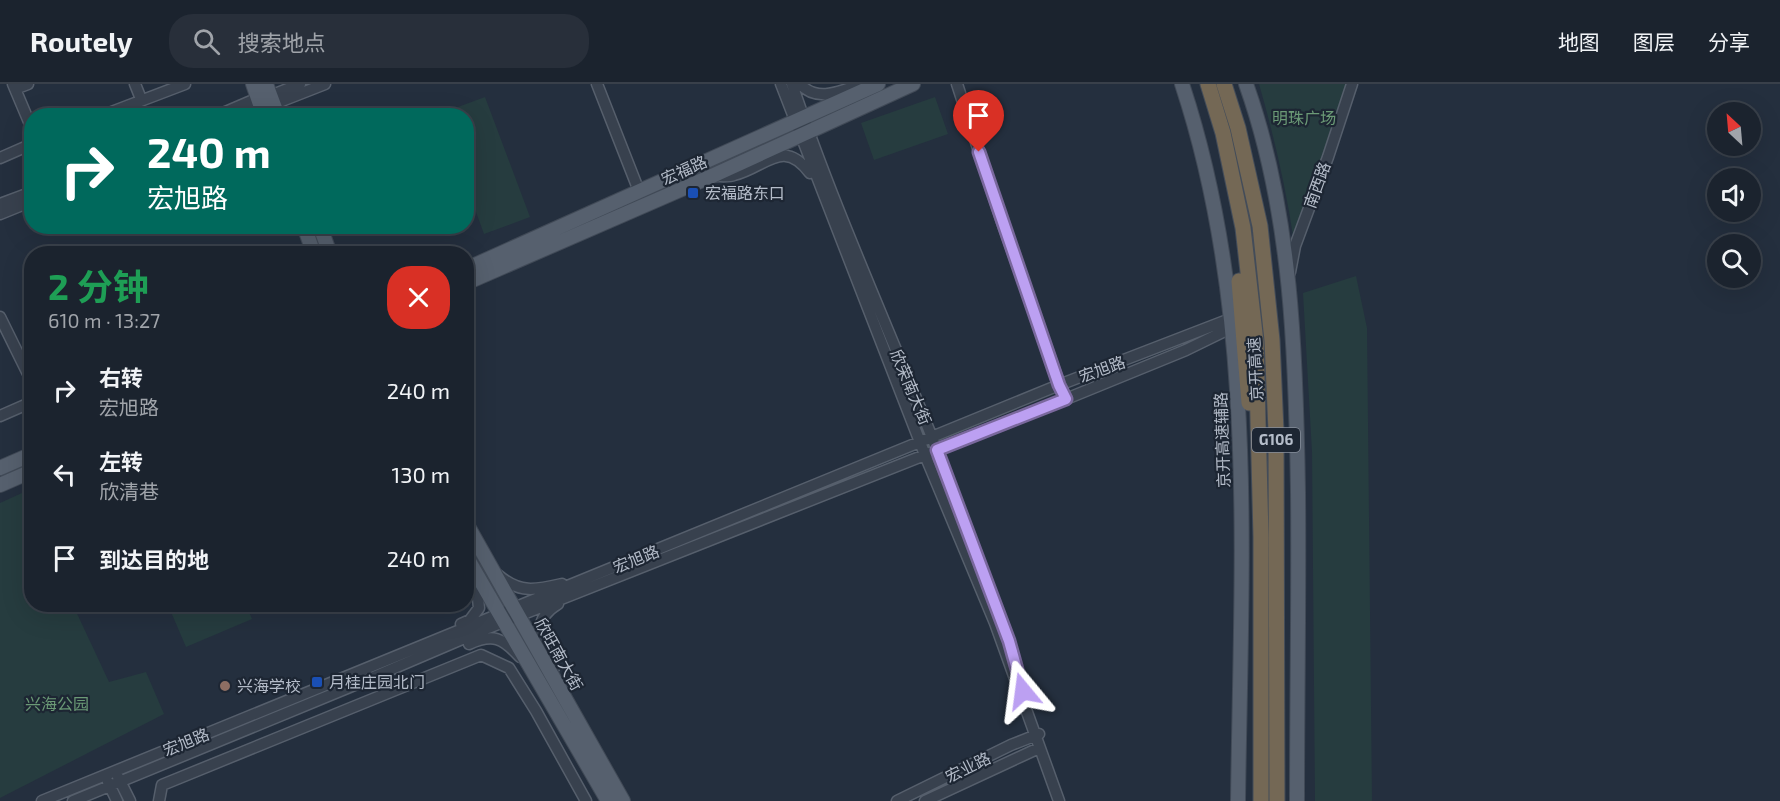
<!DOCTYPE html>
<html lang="zh">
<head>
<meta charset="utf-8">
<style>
  :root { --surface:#1b232e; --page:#282f3a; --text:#f1f3f6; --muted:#a0a4aa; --line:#39404a }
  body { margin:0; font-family:"Exo 2","Noto Sans SC",sans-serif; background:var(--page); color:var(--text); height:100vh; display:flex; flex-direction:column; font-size:22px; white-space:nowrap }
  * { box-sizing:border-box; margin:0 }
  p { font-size:20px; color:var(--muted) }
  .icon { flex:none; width:33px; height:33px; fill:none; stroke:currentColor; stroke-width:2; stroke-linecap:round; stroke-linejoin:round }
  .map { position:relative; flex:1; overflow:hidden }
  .sheet { position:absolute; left:24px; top:162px; width:450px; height:366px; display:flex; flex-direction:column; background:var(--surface); border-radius:24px; box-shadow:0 6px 24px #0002,0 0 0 2px var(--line) }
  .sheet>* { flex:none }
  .banner { position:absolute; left:24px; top:24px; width:450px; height:126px; border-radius:24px; box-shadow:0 6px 24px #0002,0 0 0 2px var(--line); background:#00695c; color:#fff; overflow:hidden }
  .needle { width:39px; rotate:334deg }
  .fabs { position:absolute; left:1707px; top:18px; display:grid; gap:12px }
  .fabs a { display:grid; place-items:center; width:54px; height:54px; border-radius:50%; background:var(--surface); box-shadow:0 6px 24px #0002,0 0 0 2px var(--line); font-size:30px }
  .pin { position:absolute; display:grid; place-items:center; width:51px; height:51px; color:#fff; margin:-62px -26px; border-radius:50% 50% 50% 0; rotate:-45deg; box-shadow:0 0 6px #0007 }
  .pin .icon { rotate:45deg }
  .me { position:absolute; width:66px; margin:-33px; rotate:344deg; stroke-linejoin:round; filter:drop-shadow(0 0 4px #0008) }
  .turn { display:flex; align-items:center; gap:21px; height:126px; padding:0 24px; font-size:27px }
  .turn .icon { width:78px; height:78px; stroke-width:2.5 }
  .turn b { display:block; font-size:42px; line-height:51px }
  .round { display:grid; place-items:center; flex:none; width:63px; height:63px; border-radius:24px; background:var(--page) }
  .head { display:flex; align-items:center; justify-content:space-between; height:102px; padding:0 24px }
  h1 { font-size:36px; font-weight:700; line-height:45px; color:#1e9e55 }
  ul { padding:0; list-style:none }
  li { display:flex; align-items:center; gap:18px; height:84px; padding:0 24px }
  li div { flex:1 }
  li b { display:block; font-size:22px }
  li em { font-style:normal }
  header { display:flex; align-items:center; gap:36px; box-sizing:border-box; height:84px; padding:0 30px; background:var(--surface); border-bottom:2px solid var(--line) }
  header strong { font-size:28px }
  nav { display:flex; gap:33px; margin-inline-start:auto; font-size:21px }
  .search { width:420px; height:54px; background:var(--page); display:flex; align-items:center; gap:15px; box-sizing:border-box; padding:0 21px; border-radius:24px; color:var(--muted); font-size:22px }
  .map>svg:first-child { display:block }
  .green { fill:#263c3f }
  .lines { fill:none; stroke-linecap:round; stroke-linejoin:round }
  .minor-casing { stroke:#565f6c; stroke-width:13 }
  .major-casing { stroke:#414a57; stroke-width:16 }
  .highway-casing { stroke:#434c59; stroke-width:17 }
  .minor { stroke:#38414e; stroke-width:10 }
  .major { stroke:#56606e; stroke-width:14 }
  .highway { stroke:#746855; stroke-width:15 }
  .route-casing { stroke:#7a689d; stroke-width:15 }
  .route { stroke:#bca0f2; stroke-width:10 }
  .transit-dot { fill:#1a4fb4; stroke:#1d2633; stroke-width:2 }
  .education-dot { fill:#8d6e63; stroke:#1d2633; stroke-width:2 }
  .labels { text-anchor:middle; stroke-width:4.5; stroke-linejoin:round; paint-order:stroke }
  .shield { fill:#1d2633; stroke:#878f9c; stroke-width:1.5 }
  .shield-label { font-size:15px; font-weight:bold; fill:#b4bcc9 }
  .park-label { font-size:16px; fill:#6b9a76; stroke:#1d2633 }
  .street-label { font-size:16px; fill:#b4bcc9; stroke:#1d2633 }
  .poi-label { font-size:16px; fill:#b4bcc9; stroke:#1d2633; text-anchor:start }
</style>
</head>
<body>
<header>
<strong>Routely</strong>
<div class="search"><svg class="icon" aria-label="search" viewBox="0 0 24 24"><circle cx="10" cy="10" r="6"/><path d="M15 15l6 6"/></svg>搜索地点</div>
<nav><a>地图</a><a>图层</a><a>分享</a></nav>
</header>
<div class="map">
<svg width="1780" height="717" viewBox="0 0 1780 717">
  <rect width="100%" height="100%" fill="#242f3e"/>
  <path class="green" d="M1259,0H1350L1294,158C1286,104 1274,52 1259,0Z
    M485,13L530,133L484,150L467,103L466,32L440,31L439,30Z
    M935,13L948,50L874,76L861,39Z
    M1356,192L1367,244L1372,717H1315L1312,368L1303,209Z
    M22,409L31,430L32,520L73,521L109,598L146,588L164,630L0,714V419Z
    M168,521H246L252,535L186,563Z"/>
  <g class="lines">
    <defs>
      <path id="minor" d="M13,0L32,45
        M135,0L141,15
        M597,0L639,107
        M781,0L925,371L995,539L1059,717
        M792,0C832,119 884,234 931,351C952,404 971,459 992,512
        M800,0C817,19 841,7 862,0
        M957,0L1001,135L1062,307
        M15,5L28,0
        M270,12L300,0
        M274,20L325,0
        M101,32L185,0
        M216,32L258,14
        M241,32L262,23
        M0,74L32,60
        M715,92C721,92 729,93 734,91C766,83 783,53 810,89
        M0,120L32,108
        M0,130L32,117
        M1290,188L1295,162L1328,73L1352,0
        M0,233L32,298
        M0,332L32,318
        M498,491C520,510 536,506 562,500
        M461,540L470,536L479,524L477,505L466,486
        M469,560C493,549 503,554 520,573
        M554,584C543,559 528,538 558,520
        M118,693L130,717
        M108,698L117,717
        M42,717L1059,301L1230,235
        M73,717L350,603L488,544L1066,315L1186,266L1231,244
        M159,717L162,701L481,571L509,584L536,627L586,717
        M897,717L1011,661L1039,650
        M925,717L1039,664"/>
      <path id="major" d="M253,0L264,32
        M266,0L278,32
        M1182,0C1258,230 1241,478 1238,717
        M1246,0C1292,129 1296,272 1298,408C1299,511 1297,614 1297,717
        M304,142L314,170
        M320,142L330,170
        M466,185L878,0
        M466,199L712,92L913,0
        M0,384L32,370
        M0,401L32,387
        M466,439L623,717
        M466,472L608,717"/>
      <path id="highway" d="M1208,0L1223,49L1243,144L1256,258L1261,453V717
        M1224,0L1238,44L1260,142L1272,256L1276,347L1277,717
        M1239,197L1249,319"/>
    </defs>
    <use href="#minor" class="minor-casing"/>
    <use href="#major" class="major-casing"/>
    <use href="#highway" class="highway-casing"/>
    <use href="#minor" class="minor"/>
    <use href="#major" class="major"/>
    <use href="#highway" class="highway"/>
  </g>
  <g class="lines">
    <defs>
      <path id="route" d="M979,68L1059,301L1066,315L937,366L1009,557L1023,607"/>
    </defs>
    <use href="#route" class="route-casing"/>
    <use href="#route" class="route"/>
  </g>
  <g class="transit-dot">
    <rect x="687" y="103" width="12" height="12" rx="3"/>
    <rect x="311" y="592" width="12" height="12" rx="3"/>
  </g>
  <circle class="education-dot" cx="225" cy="602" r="6"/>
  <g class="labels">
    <rect class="shield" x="1252" y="344" width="48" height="24" rx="4.5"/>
    <g class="shield-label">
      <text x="1276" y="361">G106</text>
    </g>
    <g class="park-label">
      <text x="1304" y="40">明珠广场</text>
      <text x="57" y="626">兴海公园</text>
    </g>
    <g class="street-label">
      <text transform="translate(684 86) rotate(-24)" y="6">宏福路</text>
      <text transform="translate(1317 101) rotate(-70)" y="6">南西路</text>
      <text transform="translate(1102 285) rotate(-20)" y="6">宏旭路</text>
      <text transform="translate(1255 285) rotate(-93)" y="6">京开高速</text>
      <text transform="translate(911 303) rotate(67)" y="6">欣荣南大街</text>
      <text transform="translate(1222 356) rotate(-92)" y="6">京开高速辅路</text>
      <text transform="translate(636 475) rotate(-22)" y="6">宏旭路</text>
      <text transform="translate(559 570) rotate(61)" y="6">欣旺南大街</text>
      <text transform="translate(186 658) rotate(-22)" y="6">宏旭路</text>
      <text transform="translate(968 683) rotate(-26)" y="6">宏业路</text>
    </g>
    <g class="poi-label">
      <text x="705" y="115">宏福路东口</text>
      <text x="329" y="604">月桂庄园北门</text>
      <text x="237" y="608">兴海学校</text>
    </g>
  </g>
</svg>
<div class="fabs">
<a><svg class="needle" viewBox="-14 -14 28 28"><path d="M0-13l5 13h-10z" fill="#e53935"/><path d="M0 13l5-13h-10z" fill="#a0a4aa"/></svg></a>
<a><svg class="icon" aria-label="sound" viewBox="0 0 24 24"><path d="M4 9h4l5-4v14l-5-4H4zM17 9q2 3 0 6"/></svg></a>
<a><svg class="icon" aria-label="search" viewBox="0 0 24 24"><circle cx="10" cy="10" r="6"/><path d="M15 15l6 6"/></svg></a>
</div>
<div class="pin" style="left:979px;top:68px;background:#d93025"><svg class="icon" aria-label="arrive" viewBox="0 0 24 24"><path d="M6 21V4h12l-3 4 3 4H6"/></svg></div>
<svg class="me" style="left:1023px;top:607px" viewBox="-20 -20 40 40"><path d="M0-17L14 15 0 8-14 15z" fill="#bca0f2" stroke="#fff" stroke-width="4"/></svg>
<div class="banner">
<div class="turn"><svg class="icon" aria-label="right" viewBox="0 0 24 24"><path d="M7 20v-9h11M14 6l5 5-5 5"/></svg><div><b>240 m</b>宏旭路</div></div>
</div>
<section class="sheet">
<div class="head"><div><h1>2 分钟</h1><p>610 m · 13:27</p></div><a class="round" style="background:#d93025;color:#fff"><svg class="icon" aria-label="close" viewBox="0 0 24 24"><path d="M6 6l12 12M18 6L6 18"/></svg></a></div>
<ul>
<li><svg class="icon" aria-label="right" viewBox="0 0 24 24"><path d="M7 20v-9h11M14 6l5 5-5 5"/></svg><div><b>右转</b><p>宏旭路</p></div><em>240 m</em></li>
<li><svg class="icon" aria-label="left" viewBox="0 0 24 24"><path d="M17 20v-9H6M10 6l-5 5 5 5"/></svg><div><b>左转</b><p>欣清巷</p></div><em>130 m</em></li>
<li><svg class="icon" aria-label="arrive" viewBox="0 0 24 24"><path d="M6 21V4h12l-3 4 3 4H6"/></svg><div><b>到达目的地</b></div><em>240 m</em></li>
</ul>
</section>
</div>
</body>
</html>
